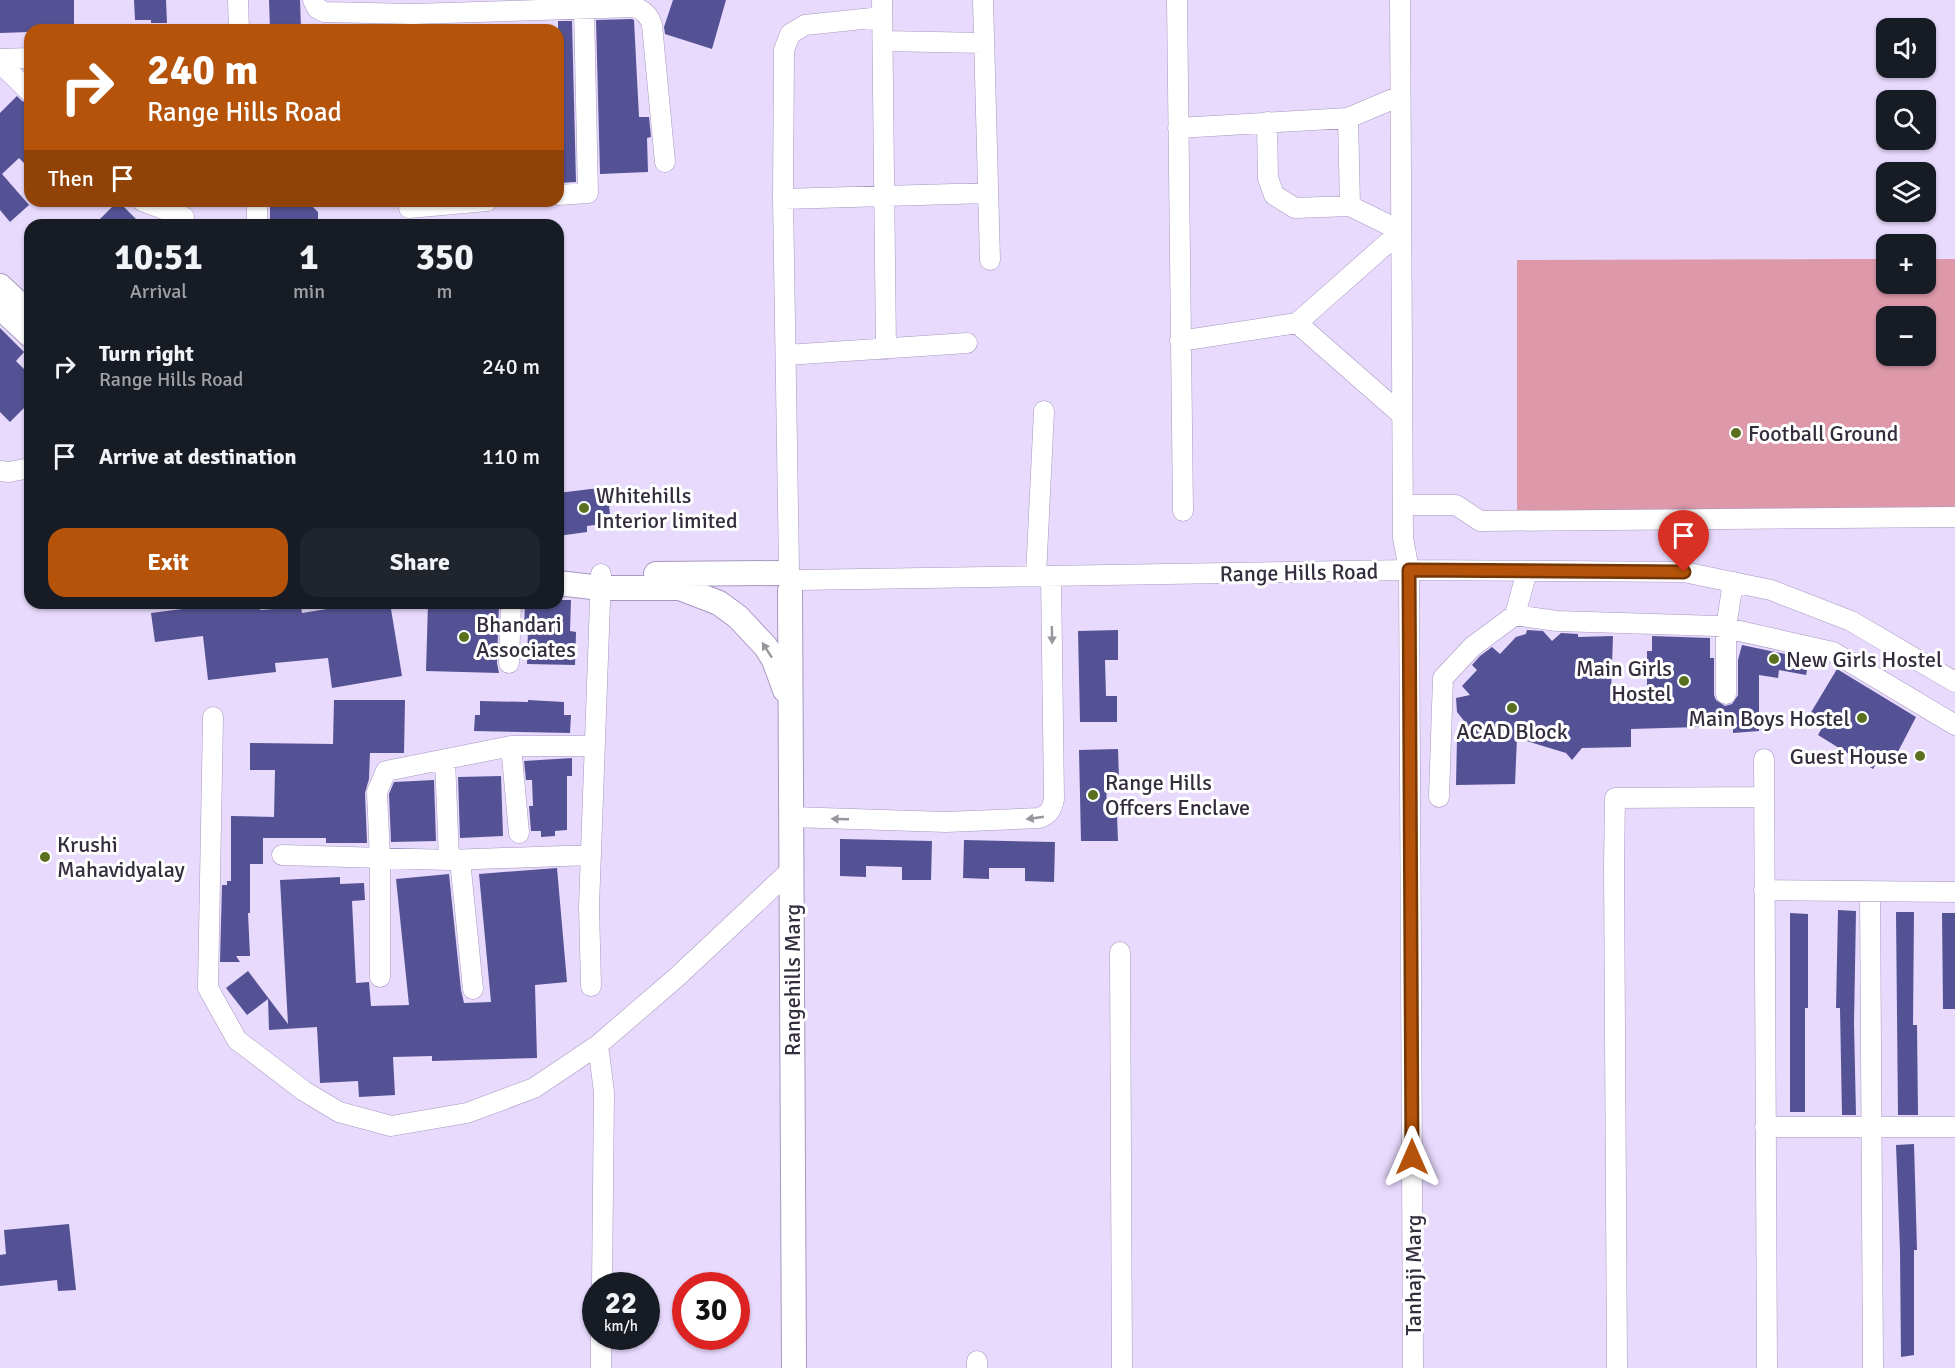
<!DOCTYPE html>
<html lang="en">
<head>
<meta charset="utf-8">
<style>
  :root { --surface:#171b24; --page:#20242c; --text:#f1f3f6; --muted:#9ea1a6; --accent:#b45309 }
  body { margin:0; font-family:Signika,sans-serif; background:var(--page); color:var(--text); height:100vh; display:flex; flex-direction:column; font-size:22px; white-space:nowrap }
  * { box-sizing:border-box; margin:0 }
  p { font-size:20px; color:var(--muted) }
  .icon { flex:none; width:33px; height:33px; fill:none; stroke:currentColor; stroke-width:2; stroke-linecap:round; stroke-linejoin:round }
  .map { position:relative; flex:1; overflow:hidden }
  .drawer { position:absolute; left:24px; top:219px; width:540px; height:390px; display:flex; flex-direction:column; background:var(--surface); border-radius:18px; box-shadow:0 2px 4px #0004 }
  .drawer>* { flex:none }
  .hud { position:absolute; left:24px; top:24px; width:540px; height:183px; border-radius:18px; box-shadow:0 2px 4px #0004; background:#b45309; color:#fff; overflow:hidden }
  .buttons { position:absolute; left:1876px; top:18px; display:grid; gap:12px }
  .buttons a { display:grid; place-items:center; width:60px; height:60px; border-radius:12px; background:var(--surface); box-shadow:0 2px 4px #0004; font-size:30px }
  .speed { position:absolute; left:582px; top:1272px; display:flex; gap:12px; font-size:30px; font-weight:700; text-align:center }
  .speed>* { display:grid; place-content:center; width:78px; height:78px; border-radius:50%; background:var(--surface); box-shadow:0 2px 4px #0004; line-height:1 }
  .speed small { font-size:15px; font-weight:400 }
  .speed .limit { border:9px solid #d22; background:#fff; color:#111 }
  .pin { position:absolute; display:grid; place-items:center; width:51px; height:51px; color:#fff; margin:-62px -26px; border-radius:50% 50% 50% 0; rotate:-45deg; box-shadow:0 0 6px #0007 }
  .pin .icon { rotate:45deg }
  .me { position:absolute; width:66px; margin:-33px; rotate:0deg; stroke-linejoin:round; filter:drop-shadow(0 0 4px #0008) }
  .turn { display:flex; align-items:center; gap:21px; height:126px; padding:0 24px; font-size:27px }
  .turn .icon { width:78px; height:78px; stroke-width:2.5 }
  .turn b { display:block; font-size:42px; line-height:51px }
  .then { display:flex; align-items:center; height:57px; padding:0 24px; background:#0003; gap:12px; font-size:22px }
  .eta { display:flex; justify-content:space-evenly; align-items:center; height:102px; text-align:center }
  .eta b { font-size:36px; font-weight:700; line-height:42px }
  .primary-button { display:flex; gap:12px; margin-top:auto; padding:12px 24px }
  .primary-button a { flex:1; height:69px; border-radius:18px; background:var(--accent); color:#fff; font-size:24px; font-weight:700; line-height:69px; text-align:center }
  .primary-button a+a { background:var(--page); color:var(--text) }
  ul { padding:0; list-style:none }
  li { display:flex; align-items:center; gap:18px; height:90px; padding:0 24px }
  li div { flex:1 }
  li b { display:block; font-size:22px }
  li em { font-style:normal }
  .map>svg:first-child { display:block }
  .green { fill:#d9a; fill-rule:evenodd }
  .building { fill:#545294 }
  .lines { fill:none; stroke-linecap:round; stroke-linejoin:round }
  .minor-casing { stroke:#a797c0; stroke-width:21 }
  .major-casing { stroke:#a797c0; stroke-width:26 }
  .minor { stroke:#fff; stroke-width:20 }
  .major { stroke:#fff; stroke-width:24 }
  .oneway { fill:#9a969e }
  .route-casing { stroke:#753606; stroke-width:15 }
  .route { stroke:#b45309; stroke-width:10 }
  .poi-dot { fill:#5b701f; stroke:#fff; stroke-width:2 }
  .labels { text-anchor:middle; stroke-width:6; stroke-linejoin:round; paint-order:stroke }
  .poi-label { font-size:22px; fill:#342d3e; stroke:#fff; text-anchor:start }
  .street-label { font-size:22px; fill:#342d3e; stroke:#fff }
</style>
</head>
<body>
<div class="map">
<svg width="1955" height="1368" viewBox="0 0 1955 1368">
  <rect width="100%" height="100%" fill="#e8dafd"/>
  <path class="green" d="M1887,259V284H1926V259H1955V510H1517V260ZM1887,316H1926V356H1887Z"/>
  <path class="building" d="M0,0H74V27L29,29V32L0,33Z
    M134,0H166L167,23H151V20H135Z
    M269,0H300L301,29L270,30Z
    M673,0H726L712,49L665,34L664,27Z
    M632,19L634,20L639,117H649L651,137L647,138L648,172L600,174L596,20Z
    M558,21H572L576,182L558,183Z
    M17,96L22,101L30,104V169L19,158L2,174L29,205L10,222L0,210V113Z
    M118,201L142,225H94Z
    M270,201L298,202L297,207H313L318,212V219L314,224L304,225H270Z
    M0,328L24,352L16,361L30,375V402L10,422L0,412Z
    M607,487L611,523L587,526V532L558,536V493Z
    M558,600H571L570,631L576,632L575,665L527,664L528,630H524L525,603H558Z
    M230,603H260V610L301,607L302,613L364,603H390L402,676L332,688L328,658L275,663L276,672L208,680L203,636L155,642L151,613Z
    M428,603L499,604L497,663L499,673L426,671Z
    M1118,630V660H1105L1106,696H1117V722H1080L1078,631Z
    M1527,630L1543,631L1552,641L1561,633L1578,634V637L1613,636L1611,692L1647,693V651H1652V636L1710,638V658H1714V695L1716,700L1725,706L1732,704L1738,695V660L1742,645L1809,659L1806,675L1779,670L1778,678L1759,675V731L1733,733V726L1631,729V747L1582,748L1572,760L1566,753L1517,738L1515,784L1456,785L1457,737L1469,727L1457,712L1456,698L1470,695L1462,686L1477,670L1472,665L1480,656L1492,647L1500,654L1516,637L1526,634Z
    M1837,669L1916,717L1890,767L1878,761L1873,769L1818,735L1822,728L1807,719Z
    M334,700H405L404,753H370L369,779L365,793L367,843H326V838H263V864H250V913H248L250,956H236L240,962H220L222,885H227V881H231V816L274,817L275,770H250V743L333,744Z
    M528,700L564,702V715H571L570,733L474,731L475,715H480V701L528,702Z
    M1118,749L1119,778H1106L1107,815H1117L1118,841H1081L1079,750Z
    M572,758V776H567V830L555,831V836L541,837V831H531L529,806H533L532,780H526L524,761Z
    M501,776L503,836L460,838L458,777Z
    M434,780L436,841L391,842L389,794L394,782Z
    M840,839L932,841L931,880H902V867L866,866V877L840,876Z
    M964,840L1055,842L1054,882L1025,881V868H989V879L963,878Z
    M557,868L567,982L535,985L537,1058L432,1061V1056L393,1057L395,1095L359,1097L358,1081L320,1083L317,1027L269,1030L268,999L247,1015L226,988L248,971L288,1024L280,880L340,877V884L364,883L365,900L352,901L356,983L369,982L371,1006L409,1005L396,879L449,874L461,990L464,1003L491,1002L479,874Z
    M1838,910L1856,911L1854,1024L1856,1115H1842L1840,1008H1836Z
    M1896,912H1914L1913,1025H1917L1918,1115H1898Z
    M1790,913L1808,914V1008H1805V1112H1790Z
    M1942,913H1955V1009H1943Z
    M1914,1144L1917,1250H1914V1355L1901,1357L1900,1251L1896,1145Z
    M69,1224L76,1290L58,1291L57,1280L0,1286V1255L6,1254L4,1230Z"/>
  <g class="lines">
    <defs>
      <path id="minor" d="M238,0L239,30
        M313,0L317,8L324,12L413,14L635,7C644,11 649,15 652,25L665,162
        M882,0L886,349
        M983,0L990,260
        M1177,0L1183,511
        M1400,0L1403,538L1409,570L1413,1368
        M883,41L984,43
        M0,59L30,58
        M0,63L30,92
        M1267,122L1268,178L1274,195L1295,208L1350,206
        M1178,128L1348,118L1400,96
        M558,195L588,193L584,9
        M783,199L988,193
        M142,201L184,217
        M409,208L487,201
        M257,225V201
        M1297,323L1402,415
        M1180,341L1297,323L1401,231L1350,206L1348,118
        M786,355L967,343
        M0,471L9,472L30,468
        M1403,505H1456L1480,521L1955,517
        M789,569L783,199L784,50L790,34L805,25L882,17
        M1036,576L1044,411
        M799,580L1409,570L1684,572L1771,590L1851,621L1955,682
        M1515,615L1557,621L1717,626L1833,652L1955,725
        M509,663L511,603
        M1726,694V628L1733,582
        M213,717L208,988L237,1040L304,1091L339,1112L391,1126L467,1113L534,1088L598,1045L677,977L791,870
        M511,746L519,833
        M445,759L449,860
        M1764,759L1767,1368
        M1439,797L1443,678L1472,647L1515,615L1527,571
        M791,817L946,822L1039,818C1049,815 1052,809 1054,799L1051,576
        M282,855L449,860L591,855
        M460,860L473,989
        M1764,890L1955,892
        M1870,891L1873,1368
        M1120,952L1122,1368
        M380,977V858L377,792L386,771L511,746H595
        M591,986L589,907L601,574
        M598,1045L604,1092L602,1286
        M1765,1127H1955
        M977,1361V1368
        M601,1368V1336
        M1617,1368L1614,866L1615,798L1764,797"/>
      <path id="major" d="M0,286L29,313
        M0,307L30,335
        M656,574L779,573
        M558,583L601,588H680L719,603L738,617L766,647L774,660L785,690
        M790,591L794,1368"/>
    </defs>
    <use href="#minor" class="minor-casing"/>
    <use href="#major" class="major-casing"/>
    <use href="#minor" class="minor"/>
    <use href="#major" class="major"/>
  </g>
  <defs><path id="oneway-solid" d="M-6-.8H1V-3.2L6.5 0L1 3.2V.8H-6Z" transform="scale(1.5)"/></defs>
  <g class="oneway">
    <use href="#oneway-solid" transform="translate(1052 635) rotate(89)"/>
    <use href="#oneway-solid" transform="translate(767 650) rotate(-123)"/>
    <use href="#oneway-solid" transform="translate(1035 818) rotate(172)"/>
    <use href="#oneway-solid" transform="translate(840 819) rotate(-178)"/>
  </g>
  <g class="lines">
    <defs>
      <path id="route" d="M1412,1157L1409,570L1684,572"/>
    </defs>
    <use href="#route" class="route-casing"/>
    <use href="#route" class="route"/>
  </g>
  <g class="poi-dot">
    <circle cx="1736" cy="433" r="6"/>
    <circle cx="584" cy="508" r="6"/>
    <circle cx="464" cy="637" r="6"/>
    <circle cx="1774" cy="659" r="6"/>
    <circle cx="1684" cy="681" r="6"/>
    <circle cx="1512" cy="708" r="6"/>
    <circle cx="1862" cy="718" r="6"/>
    <circle cx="1920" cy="756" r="6"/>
    <circle cx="1093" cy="795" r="6"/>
    <circle cx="45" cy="857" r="6"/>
  </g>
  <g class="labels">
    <g class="poi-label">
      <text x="1748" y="441">Football Ground</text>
      <text x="596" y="503">Whitehills<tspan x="596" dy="25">Interior limited</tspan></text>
      <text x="476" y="632">Bhandari<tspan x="476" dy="25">Associates</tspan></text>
      <text x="1786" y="667">New Girls Hostel</text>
      <text x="1672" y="676" text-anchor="end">Main Girls<tspan x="1672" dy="25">Hostel</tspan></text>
      <text x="1850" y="726" text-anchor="end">Main Boys Hostel</text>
      <text x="1512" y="739" text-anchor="middle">ACAD Block</text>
      <text x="1908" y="764" text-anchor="end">Guest House</text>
      <text x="1105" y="790">Range Hills<tspan x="1105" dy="25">Offcers Enclave</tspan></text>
      <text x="57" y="852">Krushi<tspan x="57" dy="25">Mahavidyalay</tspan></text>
    </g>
    <g class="street-label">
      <text transform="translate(1299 572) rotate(-1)" y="8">Range Hills Road</text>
      <text transform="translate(792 980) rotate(-90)" y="8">Rangehills Marg</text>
      <text transform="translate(1413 1275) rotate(-90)" y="8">Tanhaji Marg</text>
    </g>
  </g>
</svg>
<div class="buttons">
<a><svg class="icon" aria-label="sound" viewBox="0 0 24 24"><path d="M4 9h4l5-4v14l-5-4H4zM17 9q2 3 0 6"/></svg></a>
<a><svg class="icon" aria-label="search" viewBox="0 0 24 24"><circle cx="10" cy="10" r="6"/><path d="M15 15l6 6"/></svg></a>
<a><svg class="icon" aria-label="layers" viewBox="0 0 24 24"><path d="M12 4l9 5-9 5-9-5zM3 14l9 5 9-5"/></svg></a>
<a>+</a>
<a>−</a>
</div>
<div class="speed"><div>22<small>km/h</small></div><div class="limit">30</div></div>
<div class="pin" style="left:1684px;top:572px;background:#d93025"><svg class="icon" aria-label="arrive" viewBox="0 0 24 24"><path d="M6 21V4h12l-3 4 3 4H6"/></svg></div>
<svg class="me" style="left:1412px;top:1157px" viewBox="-20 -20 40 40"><path d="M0-17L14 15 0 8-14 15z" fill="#b45309" stroke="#fff" stroke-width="4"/></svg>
<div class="hud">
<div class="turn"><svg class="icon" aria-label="right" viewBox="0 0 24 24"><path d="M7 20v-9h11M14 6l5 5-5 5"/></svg><div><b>240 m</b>Range Hills Road</div></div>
<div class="then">Then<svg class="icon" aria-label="arrive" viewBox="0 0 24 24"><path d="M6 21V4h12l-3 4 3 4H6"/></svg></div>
</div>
<section class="drawer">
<div class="eta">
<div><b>10:51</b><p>Arrival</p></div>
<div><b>1</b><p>min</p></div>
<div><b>350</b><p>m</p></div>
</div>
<ul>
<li><svg class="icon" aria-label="right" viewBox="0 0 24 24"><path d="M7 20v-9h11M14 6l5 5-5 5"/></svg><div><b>Turn right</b><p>Range Hills Road</p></div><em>240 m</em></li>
<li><svg class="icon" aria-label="arrive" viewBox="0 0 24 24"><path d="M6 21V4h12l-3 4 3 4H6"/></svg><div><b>Arrive at destination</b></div><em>110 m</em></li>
</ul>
<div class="primary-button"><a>Exit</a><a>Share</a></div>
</section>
</div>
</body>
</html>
